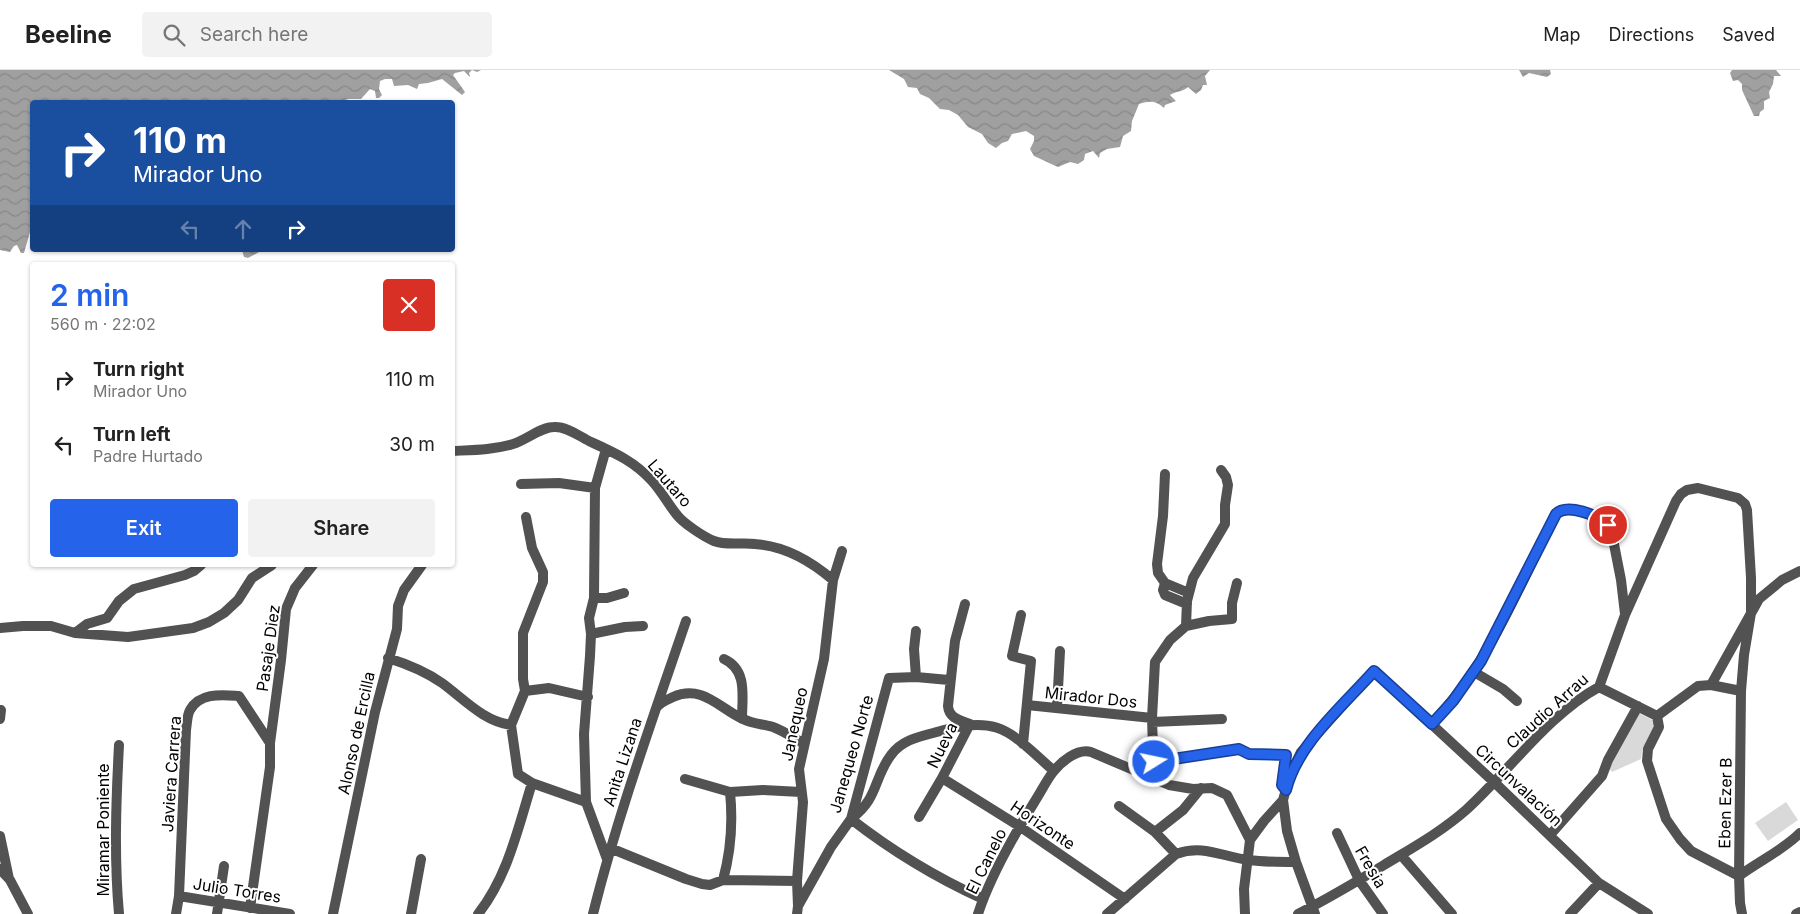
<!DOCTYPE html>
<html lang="en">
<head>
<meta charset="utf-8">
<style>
  :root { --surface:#fff; --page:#f2f2f2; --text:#222; --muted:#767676; --line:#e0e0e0; --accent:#2563eb }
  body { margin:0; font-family:Inter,sans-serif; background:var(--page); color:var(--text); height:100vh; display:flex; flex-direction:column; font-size:19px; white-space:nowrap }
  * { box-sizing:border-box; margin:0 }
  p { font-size:16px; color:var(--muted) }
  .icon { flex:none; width:28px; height:28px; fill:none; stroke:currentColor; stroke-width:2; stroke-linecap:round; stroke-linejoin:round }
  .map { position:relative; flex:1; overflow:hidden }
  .details { position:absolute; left:30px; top:192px; width:425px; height:305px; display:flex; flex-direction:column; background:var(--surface); border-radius:5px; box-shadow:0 1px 4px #0004 }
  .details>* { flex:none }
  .guide { position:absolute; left:30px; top:30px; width:425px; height:152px; border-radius:5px; box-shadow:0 1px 4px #0004; background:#1a4fa0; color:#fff; overflow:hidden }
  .pin { position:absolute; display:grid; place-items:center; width:42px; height:42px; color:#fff; margin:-21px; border:2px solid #fff; border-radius:50%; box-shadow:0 1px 5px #0007 }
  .me { position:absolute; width:55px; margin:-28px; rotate:80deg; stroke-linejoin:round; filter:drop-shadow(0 0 4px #0008) }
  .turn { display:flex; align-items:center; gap:18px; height:105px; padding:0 20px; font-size:22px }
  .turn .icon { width:65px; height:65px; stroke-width:2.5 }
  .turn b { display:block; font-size:35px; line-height:42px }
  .lanes { display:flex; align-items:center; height:48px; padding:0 20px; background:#0003; justify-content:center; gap:25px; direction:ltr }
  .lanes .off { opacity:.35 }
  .round { display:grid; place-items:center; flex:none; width:52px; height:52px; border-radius:5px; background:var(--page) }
  .overview { display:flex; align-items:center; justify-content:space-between; height:85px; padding:0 20px }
  h1 { font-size:30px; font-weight:600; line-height:38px; color:var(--accent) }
  .button { display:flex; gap:10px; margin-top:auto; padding:10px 20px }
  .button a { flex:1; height:58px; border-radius:5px; background:var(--accent); color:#fff; font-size:20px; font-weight:600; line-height:58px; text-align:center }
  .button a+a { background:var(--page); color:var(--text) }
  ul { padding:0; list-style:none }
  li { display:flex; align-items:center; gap:15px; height:65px; padding:0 20px }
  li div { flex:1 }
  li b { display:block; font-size:19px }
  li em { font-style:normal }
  header { display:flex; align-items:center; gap:30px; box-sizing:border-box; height:70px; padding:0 25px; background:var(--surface); border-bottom:1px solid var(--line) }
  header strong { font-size:24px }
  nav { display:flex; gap:28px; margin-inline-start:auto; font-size:18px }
  .search { width:350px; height:45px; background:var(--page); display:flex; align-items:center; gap:12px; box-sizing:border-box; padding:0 18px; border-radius:5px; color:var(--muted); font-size:19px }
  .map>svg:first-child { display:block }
  .park { fill:#d9d9d9 }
  .water { fill:url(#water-waves) }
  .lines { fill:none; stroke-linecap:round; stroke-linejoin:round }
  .minor { stroke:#525252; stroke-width:10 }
  .route-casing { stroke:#184099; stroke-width:12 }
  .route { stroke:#2563eb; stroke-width:9 }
  .labels { text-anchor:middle; stroke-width:4; stroke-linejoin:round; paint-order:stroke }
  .street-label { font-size:16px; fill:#000; stroke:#fff }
</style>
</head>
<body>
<header>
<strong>Beeline</strong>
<div class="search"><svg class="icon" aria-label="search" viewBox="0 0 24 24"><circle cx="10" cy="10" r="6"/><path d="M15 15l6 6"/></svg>Search here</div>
<nav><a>Map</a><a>Directions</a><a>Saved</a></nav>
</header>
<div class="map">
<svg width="1800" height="844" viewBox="0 0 1800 844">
  <defs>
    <pattern id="water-waves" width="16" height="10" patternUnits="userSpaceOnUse" patternTransform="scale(1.25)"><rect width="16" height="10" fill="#a0a0a0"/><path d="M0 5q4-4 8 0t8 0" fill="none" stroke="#888"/></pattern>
  </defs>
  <rect width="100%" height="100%" fill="#fff"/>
  <path class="park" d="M1637,642L1654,651L1656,656L1642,681L1641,689L1612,702L1609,698Z
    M1786,732L1798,750L1768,771L1755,753Z"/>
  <path class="water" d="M0,0H481L477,2L472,0L469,3L470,7L464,1L455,3L453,5L465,22L462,25L442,9L428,13L419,14L417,19L408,15L394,16L392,9H385L380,11L379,19L382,25L379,28H376L375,21L370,19L361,29H349L336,32H32V161L31,160L30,162L24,183H21L17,175L14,176L10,182L0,180Z
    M889,0H1210L1205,6L1207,15H1203L1201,20L1196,24L1188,17C1183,22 1176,21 1170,25L1176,31L1165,35L1164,38C1155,30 1150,31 1139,34L1132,51L1131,61L1123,66L1120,77L1107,79L1100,83L1099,88L1093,81L1085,84L1084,90L1078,94L1070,92L1058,97L1034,86L1030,79L1034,71V66L1026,61L1012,64L1008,71L1002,73L996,78L988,73L982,64L968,57L958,45L949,40L940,39L929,28L920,24L917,18L908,17L904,9Z
    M1519,0H1550L1551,4L1547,7L1529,3L1523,7Z
    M1732,0H1776L1781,6H1774L1773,14L1769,22L1770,28L1764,31V39L1760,42L1759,46H1754L1742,20V14L1738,10L1733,11L1730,3Z
    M242,180H270L268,182H259L248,188L244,187Z"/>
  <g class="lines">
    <path class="minor" d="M606,379L595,418L594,528L589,548L591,564L590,586L584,664L586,732L607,789
      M452,381C473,380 493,380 513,374C526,370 541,357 554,357C566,356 579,366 589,371C613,382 634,391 652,411C662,422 668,434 677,445C683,453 704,467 714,471C727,476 742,472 755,474C785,476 811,491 833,510
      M1165,404L1163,446L1157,494L1158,503L1165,513L1189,523
      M521,414L559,413L595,418
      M526,447L532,478L543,502V512L523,563V609L525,621L511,655L518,704L532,713L586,732
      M1165,513L1163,520L1165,525L1187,534
      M594,528H607L624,523
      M965,534L955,571L948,636C949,648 959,650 970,654
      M1021,545L1012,586L1031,591L1023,674
      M1186,556L1187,531L1193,508L1225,454V435L1228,415L1226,407L1221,400
      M0,558L23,556H51L75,563L128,567L193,558L209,552L224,543L238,530L252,508L272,495
      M916,561L914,579L916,607
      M75,563L87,554L107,548L119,531L134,519L185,505L194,501L201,495
      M591,564L625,557L643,556
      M388,588C407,594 425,601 442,613C464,629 483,651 511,655
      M724,589C748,600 742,627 742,649
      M1474,602L1503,619L1517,631
      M1711,615L1741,621
      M1599,617L1657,646
      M525,621L549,618L588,627
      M1027,635L1152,648
      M657,637C661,632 667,630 673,627C702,614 719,638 743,649C753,654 763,654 773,657C784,661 794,668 804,674
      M1057,638L1060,581
      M1657,646L1659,657L1648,679L1647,691L1666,749L1680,769L1691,781L1739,806C1759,791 1782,781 1800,763
      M1657,646L1698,616L1711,615L1759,529L1782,510L1800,501
      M0,649L1,640
      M1152,652L1222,649
      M1431,654C1488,596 1518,519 1554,447L1561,440L1572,439L1600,448L1611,459L1621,510L1625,544
      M270,673L281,590L286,539L295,518L313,495
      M119,675C116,732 114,788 119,844
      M1154,692L1239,679L1249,684L1286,685L1282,715
      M942,708L1019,756L1125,829
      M685,709L730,722L763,720L801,722
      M1154,709L1152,648L1155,592L1170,570L1186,556L1209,551L1232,549V533L1237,513
      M1119,736L1155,762L1176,784
      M919,747L942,708L970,654
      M851,749C879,728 873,709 891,685C901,671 917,667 933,663C999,644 1007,659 1054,701
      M851,749C892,781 935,807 983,829
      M1155,762L1183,740L1201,718
      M1337,763L1359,810L1383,844
      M1550,765L1602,706L1608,690L1638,636
      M0,766L9,809
      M1250,770L1264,751L1283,730
      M610,778L686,809L702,814L710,815L723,810L797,811
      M1401,785L1452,844
      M0,799L10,810L28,844
      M723,810C731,781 733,752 730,722
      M179,826L290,844
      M798,836L797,811L803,732L799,699L824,589L833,510L842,481
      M176,844L179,826L186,660C187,654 187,645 190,640C200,622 223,625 239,626L270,673V697L250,838
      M217,844L224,796
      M333,844L375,642L397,559L398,536L404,520L422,495
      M411,844L421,789
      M478,844C508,806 518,758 532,713
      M593,844C618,744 653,648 686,551
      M797,844L798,836L831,777L851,749L889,608L916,607L949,610
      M978,844C990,807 1014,765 1035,731C1041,722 1046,711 1053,702C1061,692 1077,678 1091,682L1169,715L1193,719L1212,718L1227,725L1250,770L1244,819L1245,844
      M1107,844L1176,784C1204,774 1222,787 1249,790C1264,792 1280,792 1296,792
      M1298,844C1327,829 1356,812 1384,795C1412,778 1441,762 1466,740C1509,701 1549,644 1599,617L1625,545L1676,431L1681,424L1687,420L1698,418L1738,428L1745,434L1747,440L1751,508V543L1744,585L1741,621L1739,806L1740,833L1742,844
      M1315,844L1296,792L1287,761L1283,730L1290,705L1301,682L1374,601L1494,712L1599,813L1648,844
      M1570,844L1599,813
      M1796,844L1800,842"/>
  </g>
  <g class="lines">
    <defs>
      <path id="route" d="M1154,692L1239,679L1249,684L1286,685L1282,715L1286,720C1298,673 1342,637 1374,601L1432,654L1453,631L1481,591L1556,444C1567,433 1598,445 1608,455"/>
    </defs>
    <use href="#route" class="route-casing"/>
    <use href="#route" class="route"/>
  </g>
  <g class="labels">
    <g class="street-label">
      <text transform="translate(670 413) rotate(49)" y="6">Lautaro</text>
      <text transform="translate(268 578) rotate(-82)" y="6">Pasaje Diez</text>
      <text transform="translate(1091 627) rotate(6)" y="6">Mirador Dos</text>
      <text transform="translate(1547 641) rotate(-42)" y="6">Claudio Arrau</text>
      <text transform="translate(794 654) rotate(-78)" y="6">Janequeo</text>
      <text transform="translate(356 663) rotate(-78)" y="6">Alonso de Ercilla</text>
      <text transform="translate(942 675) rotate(-64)" y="6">Nueva</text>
      <text transform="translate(851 684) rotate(-74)" y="6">Janequeo Norte</text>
      <text transform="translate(622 692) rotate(-72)" y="6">Anita Lizana</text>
      <text transform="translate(171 704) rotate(-86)" y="6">Javiera Carrera</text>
      <text transform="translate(1519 715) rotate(43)" y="6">Circunvalación</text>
      <text transform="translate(1725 733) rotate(-89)" y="6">Eben Ezer B</text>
      <text transform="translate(1043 755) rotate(34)" y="6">Horizonte</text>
      <text transform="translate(103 760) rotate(-90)" y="6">Miramar Poniente</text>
      <text transform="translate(986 791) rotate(-64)" y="6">El Canelo</text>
      <text transform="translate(1371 797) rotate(60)" y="6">Fresia</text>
      <text transform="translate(237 820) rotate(9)" y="6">Julio Torres</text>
    </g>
  </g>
</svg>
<div class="pin" style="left:1608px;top:455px;background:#d93025"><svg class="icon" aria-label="arrive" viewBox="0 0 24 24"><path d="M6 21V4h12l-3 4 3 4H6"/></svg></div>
<svg class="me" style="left:1154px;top:692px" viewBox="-20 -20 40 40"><circle r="17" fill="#2563eb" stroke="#fff" stroke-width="3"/><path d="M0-11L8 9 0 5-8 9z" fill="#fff"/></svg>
<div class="guide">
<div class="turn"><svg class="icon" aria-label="right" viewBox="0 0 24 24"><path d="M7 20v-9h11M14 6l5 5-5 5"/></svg><div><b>110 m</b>Mirador Uno</div></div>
<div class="lanes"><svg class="icon off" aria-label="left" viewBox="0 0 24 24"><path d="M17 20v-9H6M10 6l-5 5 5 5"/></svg><svg class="icon off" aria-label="ahead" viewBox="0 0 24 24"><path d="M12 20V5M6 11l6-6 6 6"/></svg><svg class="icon" aria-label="right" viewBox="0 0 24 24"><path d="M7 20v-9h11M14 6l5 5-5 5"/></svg></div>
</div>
<section class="details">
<div class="overview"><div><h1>2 min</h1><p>560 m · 22:02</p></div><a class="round" style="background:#d93025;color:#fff"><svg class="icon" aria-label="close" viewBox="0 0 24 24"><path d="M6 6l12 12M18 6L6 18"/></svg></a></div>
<ul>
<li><svg class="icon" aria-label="right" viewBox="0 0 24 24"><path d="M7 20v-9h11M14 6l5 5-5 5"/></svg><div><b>Turn right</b><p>Mirador Uno</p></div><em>110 m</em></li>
<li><svg class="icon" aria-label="left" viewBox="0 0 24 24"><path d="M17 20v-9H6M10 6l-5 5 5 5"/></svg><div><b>Turn left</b><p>Padre Hurtado</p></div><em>30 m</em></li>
</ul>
<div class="button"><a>Exit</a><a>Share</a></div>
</section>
</div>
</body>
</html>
